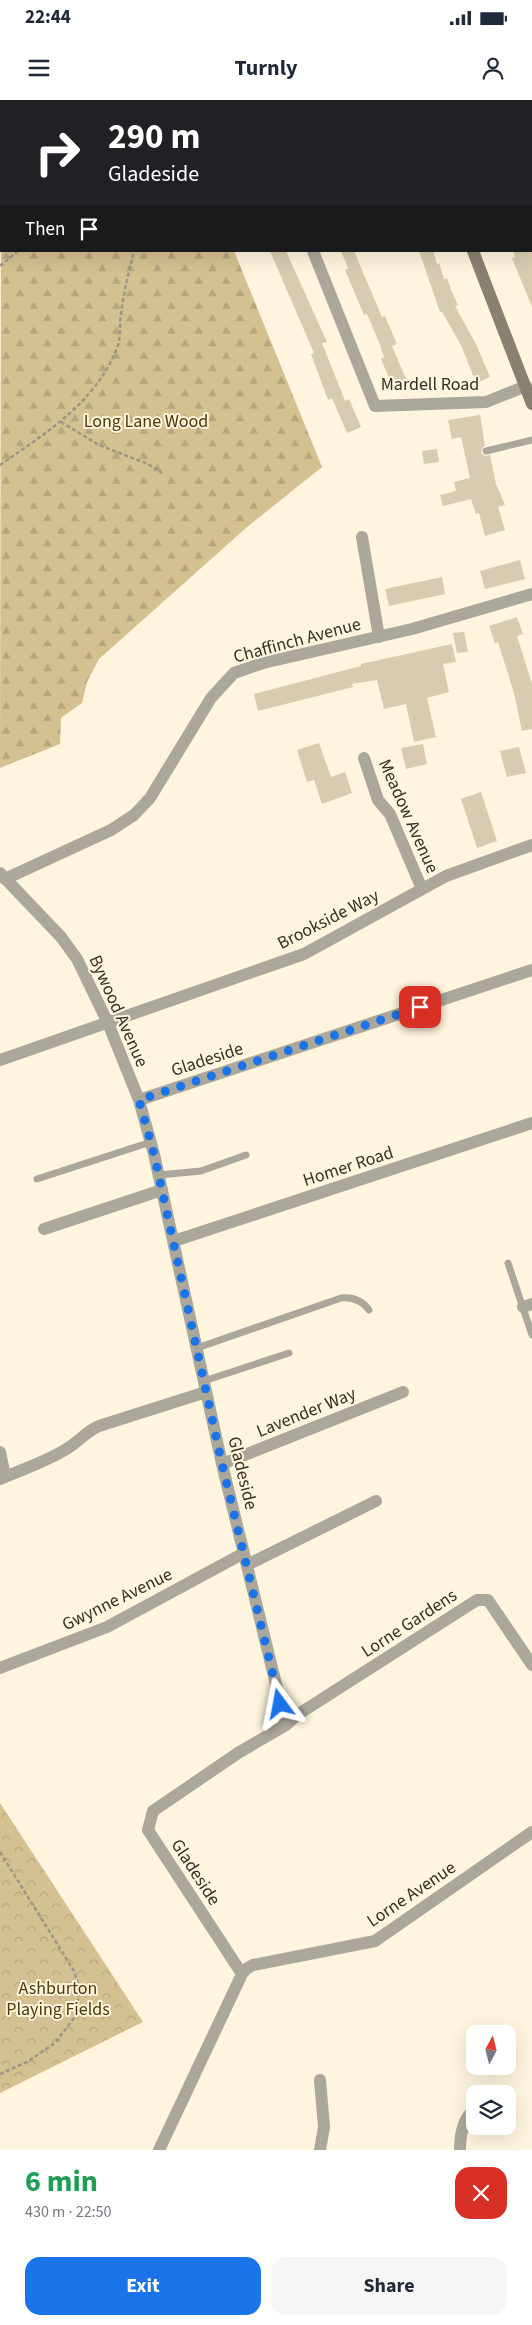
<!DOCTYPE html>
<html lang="en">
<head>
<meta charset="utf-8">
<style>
  :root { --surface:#fff; --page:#f6f6f7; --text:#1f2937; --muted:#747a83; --accent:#1a73e8 }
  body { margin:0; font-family:"Source Sans 3",sans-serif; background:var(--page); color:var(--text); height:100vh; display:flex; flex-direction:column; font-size:19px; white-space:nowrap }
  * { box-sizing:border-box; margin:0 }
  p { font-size:16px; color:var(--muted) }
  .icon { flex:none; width:28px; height:28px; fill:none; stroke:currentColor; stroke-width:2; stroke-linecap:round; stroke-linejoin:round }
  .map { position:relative; height:2050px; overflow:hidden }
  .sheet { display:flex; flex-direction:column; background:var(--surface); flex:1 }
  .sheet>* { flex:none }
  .guide { position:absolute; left:0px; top:0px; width:532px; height:152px; box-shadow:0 5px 20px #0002; background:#202124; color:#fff; overflow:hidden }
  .needle { width:32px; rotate:7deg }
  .controls { position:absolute; left:466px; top:1925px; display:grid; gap:10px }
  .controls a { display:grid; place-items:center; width:50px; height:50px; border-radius:10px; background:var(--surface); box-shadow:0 5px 20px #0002; font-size:25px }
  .pin { position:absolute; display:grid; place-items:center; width:42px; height:42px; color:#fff; margin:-21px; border-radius:10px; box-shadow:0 2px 8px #0006 }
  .me { position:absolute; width:55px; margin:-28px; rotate:347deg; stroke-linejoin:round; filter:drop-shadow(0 0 4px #0008) }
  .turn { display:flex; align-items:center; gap:18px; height:105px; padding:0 25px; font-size:22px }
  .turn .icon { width:65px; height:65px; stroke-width:2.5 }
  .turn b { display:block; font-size:35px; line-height:42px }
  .then { display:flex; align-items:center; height:48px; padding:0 25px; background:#0003; gap:10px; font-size:19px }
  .round { display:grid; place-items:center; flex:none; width:52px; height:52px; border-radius:15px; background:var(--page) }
  .summary { display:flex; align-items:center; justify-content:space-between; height:85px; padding:0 25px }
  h1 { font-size:30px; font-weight:700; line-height:38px; color:#1e9e55 }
  .action { display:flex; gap:10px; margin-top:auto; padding:10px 25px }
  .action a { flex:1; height:58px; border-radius:15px; background:var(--accent); color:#fff; font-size:20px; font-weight:700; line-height:58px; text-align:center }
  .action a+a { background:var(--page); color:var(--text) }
  .status { display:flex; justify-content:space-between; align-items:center; height:35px; padding:0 25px; background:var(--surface); direction:ltr }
  .status svg { height:14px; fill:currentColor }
  header { display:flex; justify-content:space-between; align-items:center; height:65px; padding:0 25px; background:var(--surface); font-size:22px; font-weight:700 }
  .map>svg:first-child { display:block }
  .forest { fill:url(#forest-firs) }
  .park { fill:url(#park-crowns) }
  .building { fill:#d8cbaf }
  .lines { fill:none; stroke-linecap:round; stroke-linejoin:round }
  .path { stroke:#9e9685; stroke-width:2.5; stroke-dasharray:4 2.5; stroke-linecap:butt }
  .lane { stroke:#aca79b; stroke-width:7 }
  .street { stroke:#aca79b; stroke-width:12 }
  .secondary { stroke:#898170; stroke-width:12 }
  .primary { stroke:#706651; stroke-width:12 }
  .route { stroke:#1a73e8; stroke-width:9; stroke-dasharray:0 16.2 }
  .labels { text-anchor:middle; stroke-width:4; stroke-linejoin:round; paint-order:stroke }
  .street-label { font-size:18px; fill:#353025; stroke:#fff4dd }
  .park-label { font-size:18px; fill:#4c3a09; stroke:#fff4dd }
</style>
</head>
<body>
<div class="status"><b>22:44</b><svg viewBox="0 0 49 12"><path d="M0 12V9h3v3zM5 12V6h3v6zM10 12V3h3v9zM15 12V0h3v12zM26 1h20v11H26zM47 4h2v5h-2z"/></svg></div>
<header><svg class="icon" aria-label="menu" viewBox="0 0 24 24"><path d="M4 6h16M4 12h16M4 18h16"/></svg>Turnly<svg class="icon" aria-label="person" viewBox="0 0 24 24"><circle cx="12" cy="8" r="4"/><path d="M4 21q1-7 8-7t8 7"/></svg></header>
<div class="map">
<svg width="532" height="2050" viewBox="0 0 532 2050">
  <defs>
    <pattern id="forest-firs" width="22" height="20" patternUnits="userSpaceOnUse" patternTransform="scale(1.25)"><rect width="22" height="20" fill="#d5c091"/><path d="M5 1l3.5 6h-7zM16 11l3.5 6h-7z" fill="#b7a57d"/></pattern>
    <pattern id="park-crowns" width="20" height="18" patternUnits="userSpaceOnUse" patternTransform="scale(1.25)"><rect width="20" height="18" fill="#d5c091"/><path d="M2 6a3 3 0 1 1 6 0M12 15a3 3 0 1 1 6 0" fill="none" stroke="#b7a57d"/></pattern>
  </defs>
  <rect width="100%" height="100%" fill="#fff4dd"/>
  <path class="forest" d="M1,137V151H234L322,367L246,428L99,559L87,582L82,603L61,618L60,644L0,668Z"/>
  <path class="park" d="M0,1703L143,1922L0,1993Z"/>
  <path class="building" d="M270,151H286L327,242L322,243L345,301L349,299L361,327L347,333L332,298L328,300L311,254L314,253Z
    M341,151H354L382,217L385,216L397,244L392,246L407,281L393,287L381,259L384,257L379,242L367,214L364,215L345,170L348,168Z
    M419,151H433L437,164L439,163L444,179L447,178L452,192L458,205L455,206L476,244L490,277L476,283L461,245L442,212H440Z
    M513,151H532V207L512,158L515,157Z
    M480,315L485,346L482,348L481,353L485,356L490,355L496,384L505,405L498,407L505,430L485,436L479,413L476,414L471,399L443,406L440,395L456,391L454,382L470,378L461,337L452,339L448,320Z
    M437,349L439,362L424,364L422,351Z
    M520,460L525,479L485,489L480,471Z
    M442,477L445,494L389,506L385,489Z
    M517,517L523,534L517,536L532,584V629L522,631L514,593L498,542L495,543L489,526Z
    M464,532L468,552L457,553L453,533Z
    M452,544L456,562L443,564L449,592L427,598L436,637L414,642L406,604L384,609L377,580L352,584L353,587L258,611L254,594L361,566V564Z
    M319,643L331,677L345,672L352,693L322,704L314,680L307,682L297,650Z
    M423,644L427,664L406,669L401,648Z
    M519,647L526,673L507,677L500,651Z
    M481,692L497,741L477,748L461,699Z"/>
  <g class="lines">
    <path class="path" d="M146,1V0
      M0,51H1
      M0,166L18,151
      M61,322L99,345L148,364L162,373
      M0,365C46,333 98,301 118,245C121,236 119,224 121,215C123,193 129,172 134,151
      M0,1752L74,1871L80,1890L74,1918L55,1943L27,1962L0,1974"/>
    <path class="lane" d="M486,351L532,340
      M159,1075L201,1071L246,1055
      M37,1079L151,1042
      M508,1163L532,1235
      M197,1248L341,1198C353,1197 362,1200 369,1210
      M204,1281L289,1253"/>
    <path class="street" d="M252,0L253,1
      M0,7L1,5
      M313,151L375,306L486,302L526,286
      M362,437L379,537
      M364,658L378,700L390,714L422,789
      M0,773L61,837L77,859L108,923L139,1000L154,1054L222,1364L286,1625L238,1653L153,1711L148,1730L242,1874L159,2050
      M5,779L111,730L134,715L150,698L211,598L234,573L263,563L412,529L532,494
      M0,960L304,854L446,776L532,745
      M139,1000L532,870
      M44,1129L162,1090
      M174,1141L532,1023
      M523,1207L532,1204
      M0,1352L5,1376
      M222,1364L403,1292
      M0,1379C23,1369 46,1362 68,1348C79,1341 87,1331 99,1326L206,1292
      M247,1465L376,1401
      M0,1568L107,1527L244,1453
      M286,1625L297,1615L477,1500H488L532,1565
      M242,1874L246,1869L253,1865L375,1841L532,1732
      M320,1980L324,2027L320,2050
      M460,2050C460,2035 463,2018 475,2009"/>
    <path class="secondary" d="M413,0V1
      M473,151L532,304"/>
    <path class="primary" d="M78,1V0
      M0,120L1,119"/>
  </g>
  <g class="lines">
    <path class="route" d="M280,1604L222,1364L154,1054L139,1000L420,907"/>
  </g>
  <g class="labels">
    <g class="street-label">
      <text x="430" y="290">Mardell Road</text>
      <text transform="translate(297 540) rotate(-15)" y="6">Chaffinch Avenue</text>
      <text transform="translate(409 716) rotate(66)" y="6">Meadow Avenue</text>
      <text transform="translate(328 819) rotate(-27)" y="6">Brookside Way</text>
      <text transform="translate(119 911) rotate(66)" y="6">Bywood Avenue</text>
      <text transform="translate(207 959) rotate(-18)" y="6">Gladeside</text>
      <text transform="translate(348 1066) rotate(-18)" y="6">Homer Road</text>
      <text transform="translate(306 1312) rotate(-22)" y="6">Lavender Way</text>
      <text transform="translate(243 1373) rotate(76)" y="6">Gladeside</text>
      <text transform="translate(117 1499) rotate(-26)" y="6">Gwynne Avenue</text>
      <text transform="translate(409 1523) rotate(-33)" y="6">Lorne Gardens</text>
      <text transform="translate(196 1772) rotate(57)" y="6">Gladeside</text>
      <text transform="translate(411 1794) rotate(-34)" y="6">Lorne Avenue</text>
    </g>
    <g class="park-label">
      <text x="146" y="327">Long Lane Wood</text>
      <text x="58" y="1894">Ashburton<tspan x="58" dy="21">Playing Fields</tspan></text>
    </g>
  </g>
</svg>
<div class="controls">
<a><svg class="needle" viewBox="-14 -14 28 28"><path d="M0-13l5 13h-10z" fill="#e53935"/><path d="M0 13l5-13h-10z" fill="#747a83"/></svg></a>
<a><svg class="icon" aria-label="layers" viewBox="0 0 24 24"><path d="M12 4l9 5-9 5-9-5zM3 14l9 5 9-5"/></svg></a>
</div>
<div class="pin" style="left:420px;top:907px;background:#d93025"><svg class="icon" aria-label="arrive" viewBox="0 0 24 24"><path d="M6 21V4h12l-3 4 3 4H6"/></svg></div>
<svg class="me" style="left:280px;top:1604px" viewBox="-20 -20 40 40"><path d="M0-17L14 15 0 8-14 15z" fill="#1a73e8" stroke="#fff" stroke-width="4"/></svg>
<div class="guide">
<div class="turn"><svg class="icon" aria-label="right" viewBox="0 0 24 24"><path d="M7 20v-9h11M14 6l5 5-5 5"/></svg><div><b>290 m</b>Gladeside</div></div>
<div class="then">Then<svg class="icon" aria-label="arrive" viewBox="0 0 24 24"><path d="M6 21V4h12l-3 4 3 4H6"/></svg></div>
</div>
</div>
<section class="sheet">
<div class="summary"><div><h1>6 min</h1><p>430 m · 22:50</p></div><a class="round" style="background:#d93025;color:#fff"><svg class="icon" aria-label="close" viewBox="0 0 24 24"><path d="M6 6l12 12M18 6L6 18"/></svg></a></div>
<div class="action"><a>Exit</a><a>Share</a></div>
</section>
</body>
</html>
